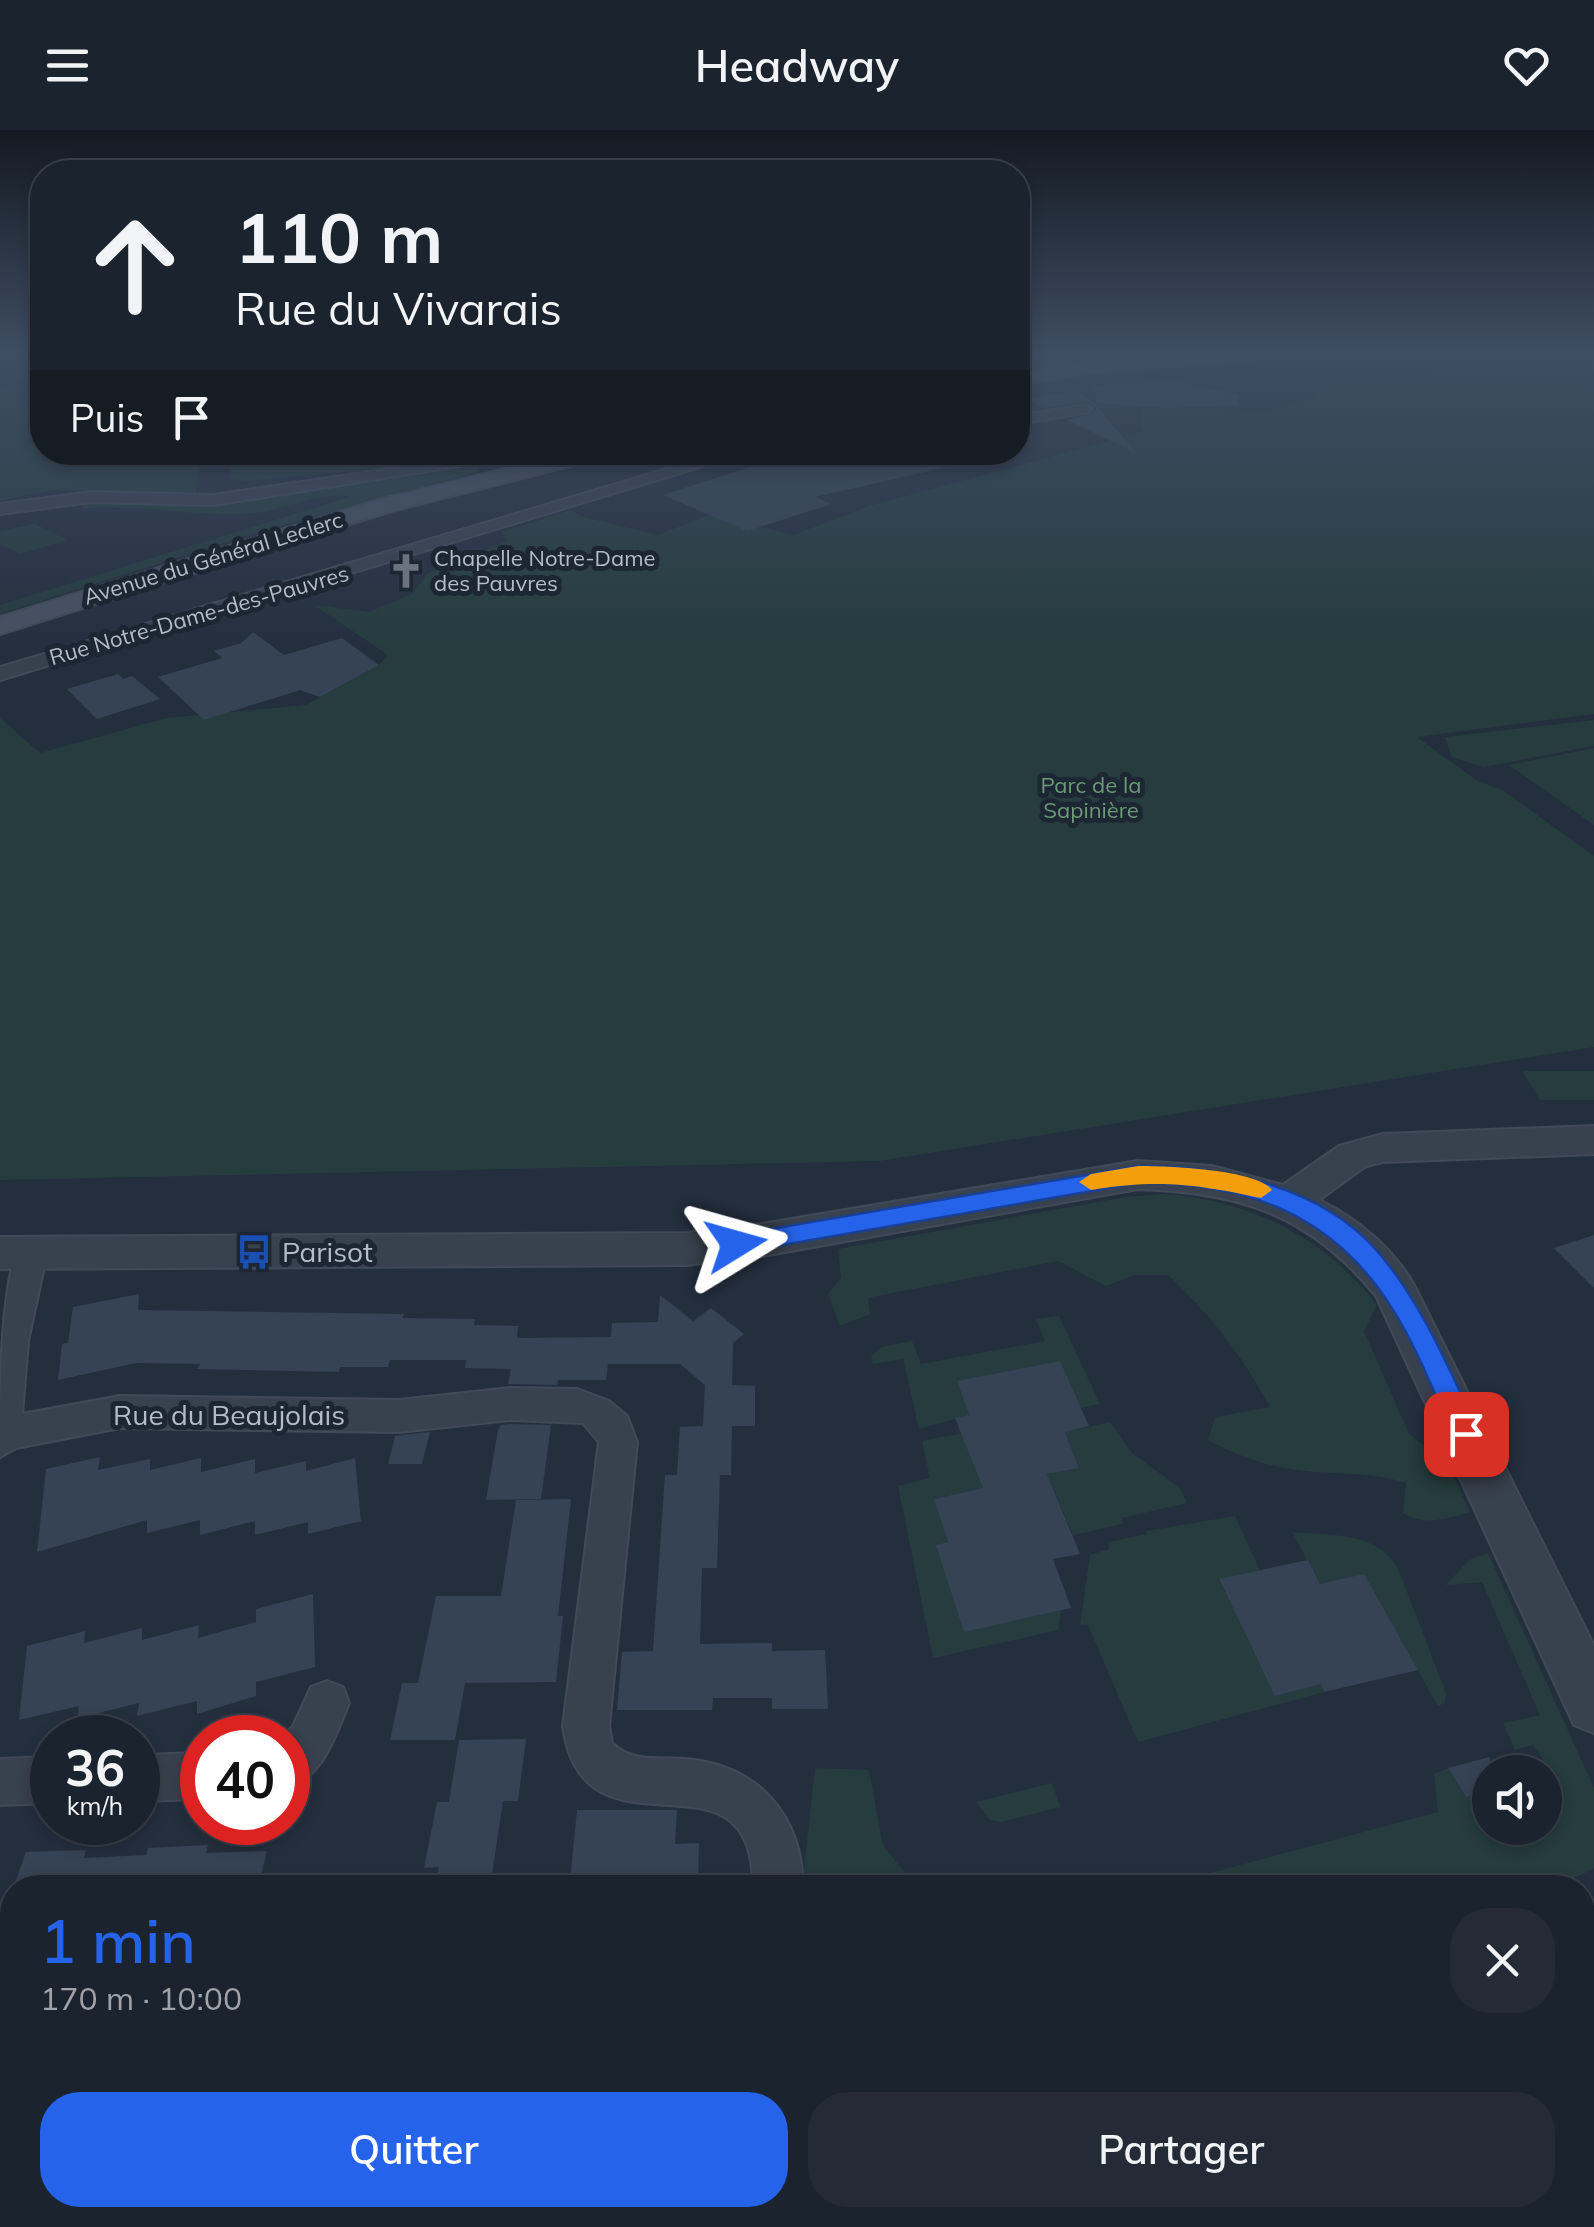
<!DOCTYPE html>
<html lang="fr">
<head>
<meta charset="utf-8">
<style>
  :root { --surface:#1b232e; --page:#242b36; --text:#f1f3f6; --muted:#a0a4aa; --line:#39404a; --accent:#2563eb }
  body { margin:0; font-family:Mulish,sans-serif; background:var(--page); color:var(--text); height:100vh; display:flex; flex-direction:column; font-size:38px; white-space:nowrap }
  * { box-sizing:border-box; margin:0 }
  p { font-size:32px; color:var(--muted) }
  .icon { flex:none; width:55px; height:55px; fill:none; stroke:currentColor; stroke-width:2; stroke-linecap:round; stroke-linejoin:round }
  .map { position:relative; flex:1; overflow:hidden }
  .drawer { position:absolute; left:0px; top:1745px; width:1595px; height:352px; display:flex; flex-direction:column; background:var(--surface); border-radius:40px 40px 0 0; box-shadow:0 5px 15px #0003,0 0 0 2px var(--line) }
  .drawer>* { flex:none }
  .guide { position:absolute; left:30px; top:30px; width:1000px; height:305px; border-radius:40px; box-shadow:0 5px 15px #0003,0 0 0 2px var(--line); background:#1b232e; color:var(--text); overflow:hidden }
  .controls { position:absolute; left:1472px; top:1625px; display:grid; gap:20px }
  .controls a { display:grid; place-items:center; width:90px; height:90px; border-radius:50%; background:var(--surface); box-shadow:0 5px 15px #0003,0 0 0 2px var(--line); font-size:50px }
  .speed { position:absolute; left:30px; top:1585px; display:flex; gap:20px; font-size:50px; font-weight:700; text-align:center }
  .speed>* { display:grid; place-content:center; width:130px; height:130px; border-radius:50%; background:var(--surface); box-shadow:0 5px 15px #0003,0 0 0 2px var(--line); line-height:1 }
  .speed small { font-size:25px; font-weight:400 }
  .speed .limit { border:15px solid #d22; background:#fff; color:#111 }
  .pin { position:absolute; display:grid; place-items:center; width:85px; height:85px; color:#fff; margin:-42px; border-radius:20px; box-shadow:0 5px 15px #0006 }
  .me { position:absolute; width:110px; margin:-55px; rotate:82deg; stroke-linejoin:round; filter:drop-shadow(0 0 8px #0008) }
  .turn { display:flex; align-items:center; gap:35px; height:210px; padding:0 40px; font-size:45px }
  .turn .icon { width:130px; height:130px; stroke-width:2.5 }
  .turn b { display:block; font-size:70px; line-height:85px }
  .then { display:flex; align-items:center; height:95px; padding:0 40px; background:#0003; gap:20px; font-size:38px }
  .round { display:grid; place-items:center; flex:none; width:105px; height:105px; border-radius:40px; background:var(--page) }
  .overview { display:flex; align-items:center; justify-content:space-between; height:170px; padding:0 40px }
  h1 { font-size:60px; font-weight:600; line-height:75px; color:var(--accent) }
  .primary-button { display:flex; gap:20px; margin-top:auto; padding:20px 40px }
  .primary-button a { flex:1; height:115px; border-radius:40px; background:var(--accent); color:#fff; font-size:40px; font-weight:600; line-height:115px; text-align:center }
  .primary-button a+a { background:var(--page); color:var(--text) }
  header { display:flex; justify-content:space-between; align-items:center; height:130px; padding:0 40px; background:var(--surface); font-size:45px; font-weight:600 }
  .map>svg:first-child { display:block }
  .green { fill:#263c3f }
  .building { fill:#364354 }
  .lines { fill:none; stroke-linecap:round; stroke-linejoin:round }
  .minor-casing { stroke:#414a57; stroke-width:4 }
  .tertiary-casing { stroke:#414a57; stroke-width:4 }
  .secondary-casing { stroke:#414a57; stroke-width:4 }
  .minor { fill:#38414e; fill-rule:evenodd }
  .tertiary { fill:#38414e; fill-rule:evenodd }
  .secondary { fill:#465061; fill-rule:evenodd }
  .route { fill:#2563eb; stroke:#184099; stroke-width:2.5 }
  .slow { fill:#f59e0b }
  .labels { text-anchor:middle; stroke-width:10; stroke-linejoin:round; paint-order:stroke }
  .far-street-label { font-size:22px; fill:#b4bcc9; stroke:#1d2633 }
  .far-poi-label { font-size:22px; fill:#b4bcc9; stroke:#1d2633; text-anchor:start }
  .far-park-label { font-size:22px; fill:#6b9a76; stroke:#1d2633 }
  .poi-label { font-size:28px; fill:#b4bcc9; stroke:#1d2633; text-anchor:start }
  .street-label { font-size:28px; fill:#b4bcc9; stroke:#1d2633 }
</style>
</head>
<body>
<header><svg class="icon" aria-label="menu" viewBox="0 0 24 24"><path d="M4 6h16M4 12h16M4 18h16"/></svg>Headway<svg class="icon" aria-label="heart" viewBox="0 0 24 24"><path d="M12 20l-8-8c-3-5 5-10 8-4 3-6 11-1 8 4z"/></svg></header>
<div class="map">
<svg width="1594" height="2097" viewBox="0 0 1594 2097">
  <rect width="100%" height="100%" fill="#242f3e"/>
  <path class="green" d="M1594,224V584L1417,607L1476,650L1504,661L1594,726V917L879,1031L0,1050V588L40,623L167,588L306,575L379,535L388,525L314,475L369,482L412,464L428,443L507,411L502,402L571,380L583,387L658,405L709,385L794,405L869,376L1143,302L1141,278L1267,281L1315,268L1320,255L1338,251Z
    M42,238V322L205,323L196,349V364L53,360L0,371V260L25,252L16,247Z
    M238,323V322L496,323L386,338L247,351L229,349L230,337Z
    M474,336L480,341L252,404L0,484V475L350,367C326,361 292,376 267,381C205,391 143,372 83,379V373L216,374Z
    M35,394L67,410L20,424L0,414V401Z
    M1594,590V616L1484,637L1451,627L1445,607Z
    M1594,618V695L1509,635Z
    M1522,941H1594V970H1540Z
    M1166,1064C1252,1071 1325,1108 1377,1175L1364,1201L1409,1304L1449,1335L1470,1382C1446,1388 1426,1397 1403,1383L1406,1353C1369,1341 1335,1345 1297,1340C1265,1336 1236,1325 1208,1310L1215,1287L1270,1277C1242,1225 1211,1186 1168,1145H1135L1106,1156L1058,1131L872,1167L868,1169L870,1184L840,1196L828,1164L841,1148L838,1119L1125,1067Z
    M1059,1186L1100,1274L1080,1278L957,1251L969,1285L919,1299L903,1229L873,1234L871,1226L881,1217L912,1211L921,1234L1045,1211L1036,1189Z
    M1110,1292L1132,1323L1180,1358L1187,1373L1122,1388L1123,1394L1073,1405L1047,1344L1079,1338L1065,1302Z
    M963,1303L983,1358L934,1369L948,1412L936,1415L965,1501L1061,1480L1058,1500L933,1528L898,1356L930,1348L922,1311Z
    M1235,1386L1260,1440L1219,1450L1275,1565L1321,1554L1324,1562L1138,1612L1088,1495L1080,1496L1090,1425L1109,1419L1108,1412L1147,1404V1401Z
    M1292,1402C1331,1406 1374,1401 1397,1436L1446,1563L1445,1573L1438,1576L1364,1445L1320,1454Z
    M1488,1423L1594,1658V1738L1554,1758H1154L1438,1682L1434,1644L1448,1638L1466,1667L1490,1660V1698H1545V1644L1551,1641L1533,1615L1515,1620L1503,1593L1540,1585L1482,1452L1446,1455L1469,1430Z
    M815,1638L869,1640L883,1716L917,1757L802,1758Z
    M1052,1653L1060,1677L1001,1692L990,1690L976,1672Z
    M1176,2085H1335L1323,2092L1324,2097H1192Z
    M1483,2085H1575L1555,2097H1490Z"/>
  <path class="building" d="M1171,250L1239,265L1238,275L1167,278L1096,273L1095,256Z
    M1075,261L1094,273L1135,322L1067,290L1093,284L1096,278L1087,272L1043,278L1024,269Z
    M798,322H958L960,334L815,367L832,374L747,401L663,365Z
    M253,502L284,525L342,508L379,535L320,567L300,560L204,590L158,547L222,528L214,521L241,513Z
    M118,544L123,549L132,546L160,569L97,589L67,559Z
    M1594,1105V1158L1554,1118Z
    M139,1164L138,1180L404,1184L402,1188L475,1189L474,1195L518,1196L517,1208L611,1207L612,1193L658,1192L660,1165L693,1191L711,1178L744,1204L733,1213L732,1255L755,1256V1296H732L731,1345H720L717,1438H702L700,1514L772,1513V1521L825,1520L828,1579H772V1568H713L712,1580H617L622,1522L653,1521L665,1345H677L680,1297L703,1296L705,1255L680,1234H608L606,1250H558L557,1255L508,1254L511,1239L465,1238L466,1230H390L388,1237H340L339,1242L197,1239L200,1234L136,1233L58,1250L62,1214L68,1213L73,1177Z
    M1060,1231L1089,1296L1065,1302L1079,1338L1047,1344L1080,1424L1053,1429L1071,1478L964,1502L936,1415L948,1412L934,1369L983,1358L955,1288L969,1285L957,1251Z
    M511,1294L551,1295L541,1369L486,1370L498,1300L501,1295Z
    M430,1302L422,1334H388L395,1306Z
    M100,1327L98,1340L150,1329V1340L201,1328V1342L255,1329V1343L306,1331V1341L355,1328L361,1391L308,1404V1392L255,1405V1391L200,1405V1390L147,1403V1390L37,1422L46,1339Z
    M571,1369L558,1486H563L556,1552L465,1553L455,1610H390L402,1553H418L436,1466H501L516,1370Z
    M1308,1430L1320,1454L1364,1444L1418,1540L1324,1562L1321,1554L1275,1566L1219,1449Z
    M313,1464L315,1537L256,1552V1566L197,1584V1571L137,1586L139,1573L78,1588L79,1576L19,1590L27,1516L85,1501L84,1513L142,1498V1510L199,1495L198,1508L256,1492V1479Z
    M526,1609L518,1671H503L490,1758H436L439,1737L424,1738L437,1672H449L459,1610Z
    M1490,1627V1660L1466,1667L1448,1638Z
    M577,1680H677L675,1714L699,1713L698,1751H570Z
    M208,1715L206,1723L267,1721L258,1758H13L26,1722L86,1720L84,1728L146,1725L148,1718Z"/>
  <g class="lines">
    <defs>
      <path id="minor" d="M1085,275L1092,279L1090,282L1018,294V286Z
        M505,322H547L214,375L92,372L0,384V374L92,362L214,365Z
        M724,322H749L0,550V537Z
        M30,1110L42,1114L47,1123L28,1211L22,1284L120,1266L399,1270L511,1258L577,1259L609,1271L627,1286L637,1312L609,1596L612,1613C631,1633 660,1627 685,1629C758,1635 802,1684 803,1758H753C755,1604 583,1744 563,1596L599,1312L583,1293L511,1290L399,1302L120,1298L16,1318L0,1327C0,1264 0,1169 18,1114Z
        M327,1551L343,1557L349,1573C335,1607 324,1644 288,1659V1608H282L293,1596L311,1557Z
        M202,1623V1669L138,1671V1625Z
        M52,1627V1673L0,1675V1629Z
        M12,1986V2042L0,2045V1989Z
        M598,2085H659L654,2097H593Z"/>
      <path id="tertiary" d="M1057,224H1085L1018,245V235Z
        M1594,996V1024L1383,1032L1366,1036L1319,1070C1357,1088 1395,1120 1415,1157L1594,1516V1603L1574,1595L1376,1166C1310,1085 1240,1062 1138,1059L768,1125L687,1135L0,1139V1107L687,1103L768,1093L1138,1031L1212,1036L1283,1055L1339,1016L1383,1004Z"/>
      <path id="secondary" d="M1183,224H1261L1252,229L1086,243L1018,255V244L1086,233Z
        M575,322H613L610,326L391,381L0,504V487L375,371Z"/>
    </defs>
    <use href="#minor" class="minor-casing"/>
    <use href="#tertiary" class="tertiary-casing"/>
    <use href="#secondary" class="secondary-casing"/>
    <use href="#minor" class="minor"/>
    <use href="#tertiary" class="tertiary"/>
    <use href="#secondary" class="secondary"/>
  </g>
  <linearGradient id="sky" x2="0" y2="1"><stop stop-color="#141a22"/><stop offset="0.43" stop-color="#3f4d63"/><stop offset="1" stop-color="#3f4d63" stop-opacity="0"/></linearGradient>
  <rect width="1594" height="518" fill="url(#sky)"/>
  <path class="route" d="M1138,1036C1221,1036 1321,1055 1378,1122C1423,1174 1450,1242 1480,1304L1476,1312L1466,1315L1457,1312C1436,1269 1419,1221 1393,1180C1334,1084 1246,1052 1138,1053L736,1123L724,1114L736,1105Z"/>
  <path class="slow" d="M1138,1036C1165,1036 1257,1039 1272,1060L1261,1068C1195,1054 1158,1049 1091,1060L1079,1052L1091,1044Z"/>
  <defs>
    <symbol id="church-bare" viewBox="-9 -9 18 18"><path d="M-1.2-6h2.4v3.5h3.3v2.4h-3.3V6h-2.4V-.1h-3.3v-2.4h3.3Z" fill="#6b7280" stroke="#1d2633" stroke-width="2.5" paint-order="stroke"/></symbol>
    <symbol id="bus-bare" viewBox="-9 -9 18 18"><path d="M-5-6H5V4H4V6H2V4H-2V6H-4V4H-5ZM-3.5-4V0h7V-4ZM-3.5 1.2v1.5H-2V1.2ZM2 1.2v1.5H3.5V1.2Z" fill="#1a4fb4" stroke="#1d2633" stroke-width="2.5" paint-order="stroke"/></symbol>
  </defs>
  <g fill-rule="evenodd">
    <use href="#church-bare" x="381" y="416" width="50" height="50"/>
    <use href="#bus-bare" x="229" y="1097" width="50" height="50"/>
  </g>
  <g class="labels">
    <g class="far-street-label">
      <text transform="translate(213 428) rotate(-17)" y="8">Avenue du Général Leclerc</text>
      <text transform="translate(199 485) rotate(-16)" y="8">Rue Notre-Dame-des-Pauvres</text>
    </g>
    <g class="far-poi-label">
      <text x="434" y="436">Chapelle Notre-Dame<tspan x="434" dy="25">des Pauvres</tspan></text>
    </g>
    <g class="far-park-label">
      <text x="1091" y="663">Parc de la<tspan x="1091" dy="25">Sapinière</tspan></text>
    </g>
    <g class="poi-label">
      <text x="282" y="1132">Parisot</text>
    </g>
    <g class="street-label">
      <text x="229" y="1295">Rue du Beaujolais</text>
    </g>
  </g>
</svg>
<div class="controls">
<a><svg class="icon" aria-label="sound" viewBox="0 0 24 24"><path d="M4 9h4l5-4v14l-5-4H4zM17 9q2 3 0 6"/></svg></a>
</div>
<div class="speed"><div>36<small>km/h</small></div><div class="limit">40</div></div>
<div class="pin" style="left:1466px;top:1304px;background:#d93025"><svg class="icon" aria-label="arrive" viewBox="0 0 24 24"><path d="M6 21V4h12l-3 4 3 4H6"/></svg></div>
<svg class="me" style="left:736px;top:1114px" viewBox="-20 -20 40 40"><path d="M0-17L14 15 0 8-14 15z" fill="#2563eb" stroke="#fff" stroke-width="4"/></svg>
<div class="guide">
<div class="turn"><svg class="icon" aria-label="ahead" viewBox="0 0 24 24"><path d="M12 20V5M6 11l6-6 6 6"/></svg><div><b>110 m</b>Rue du Vivarais</div></div>
<div class="then">Puis<svg class="icon" aria-label="arrive" viewBox="0 0 24 24"><path d="M6 21V4h12l-3 4 3 4H6"/></svg></div>
</div>
<section class="drawer">
<div class="overview"><div><h1>1 min</h1><p>170 m · 10:00</p></div><a class="round"><svg class="icon" aria-label="close" viewBox="0 0 24 24"><path d="M6 6l12 12M18 6L6 18"/></svg></a></div>
<div class="primary-button"><a>Quitter</a><a>Partager</a></div>
</section>
</div>
</body>
</html>
